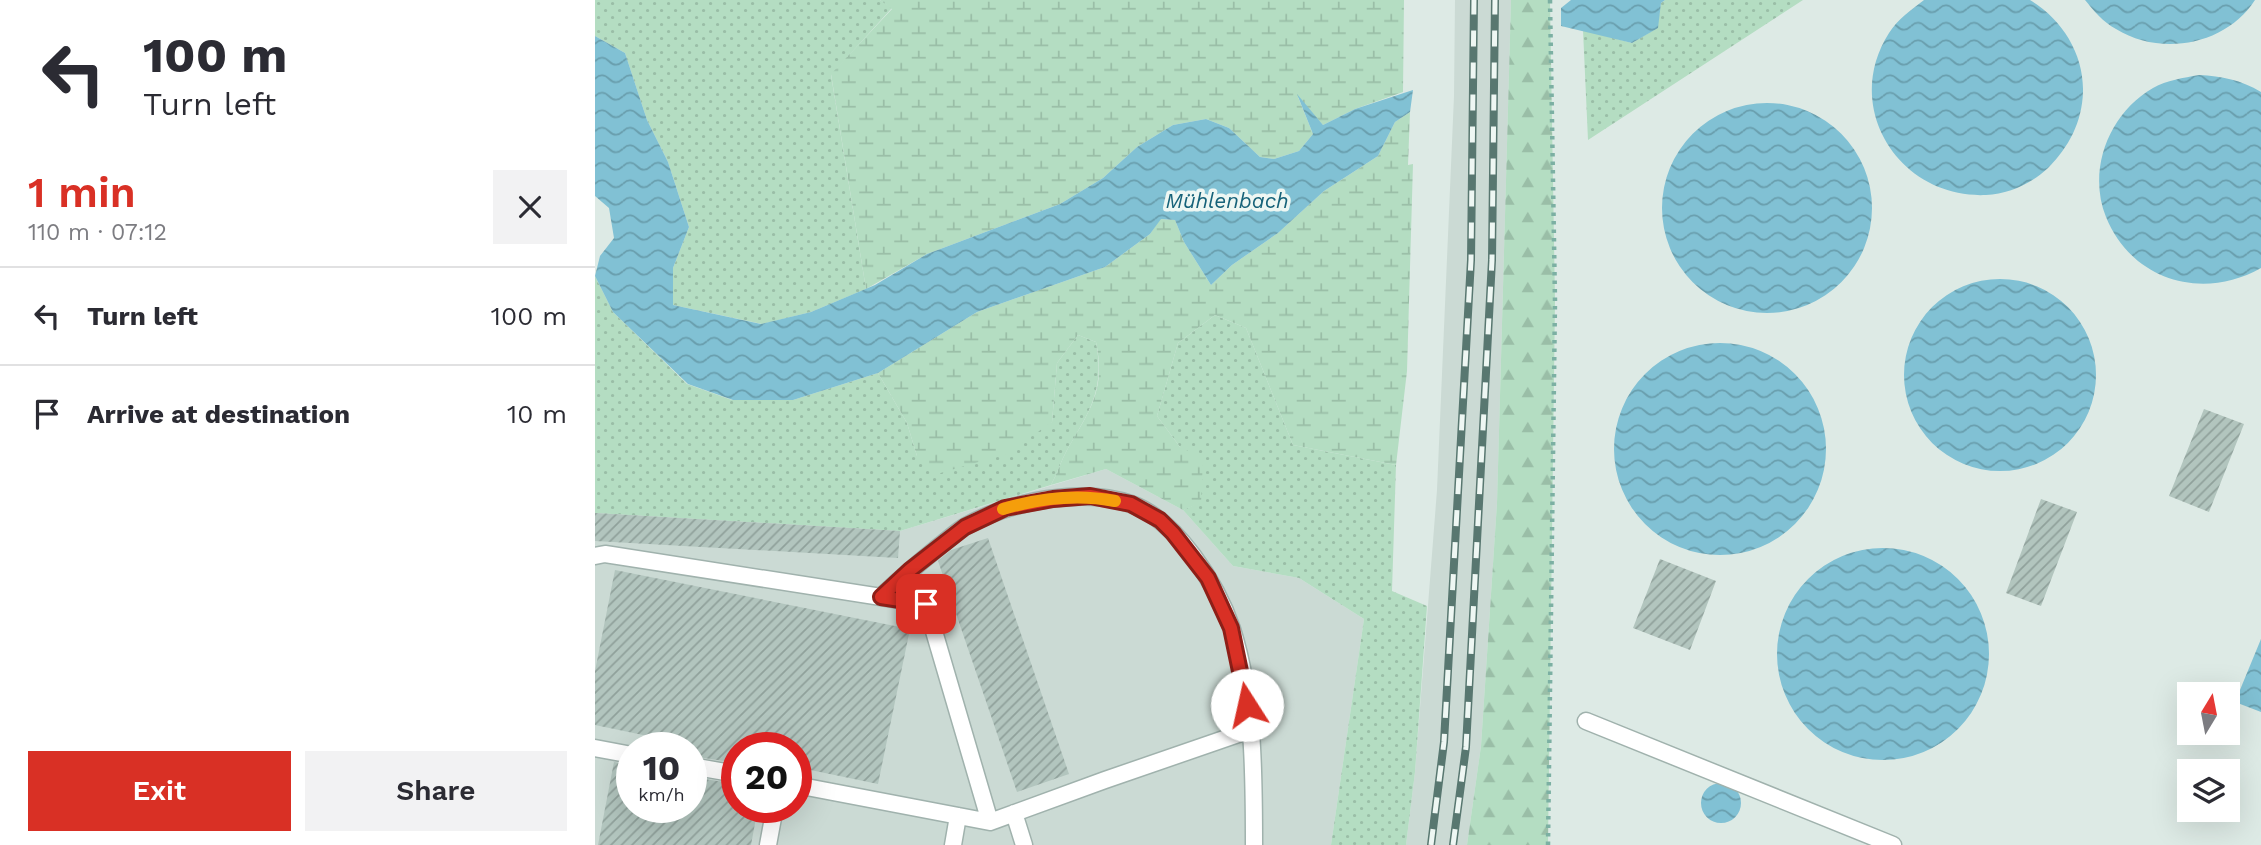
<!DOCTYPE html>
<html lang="en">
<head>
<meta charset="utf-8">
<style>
  :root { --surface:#fff; --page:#f2f2f3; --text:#2b2b33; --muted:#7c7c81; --line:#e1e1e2; --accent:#d93025 }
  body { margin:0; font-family:"Work Sans",sans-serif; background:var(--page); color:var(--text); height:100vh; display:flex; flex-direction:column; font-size:26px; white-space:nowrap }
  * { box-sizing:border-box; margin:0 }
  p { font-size:23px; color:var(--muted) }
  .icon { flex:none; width:38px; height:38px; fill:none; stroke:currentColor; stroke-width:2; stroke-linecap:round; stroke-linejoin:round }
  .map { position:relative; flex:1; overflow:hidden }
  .sheet { display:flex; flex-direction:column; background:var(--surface); width:595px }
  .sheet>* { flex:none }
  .banner { background:#fff; color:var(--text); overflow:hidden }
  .needle { width:46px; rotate:10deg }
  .fabs { position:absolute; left:1582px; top:682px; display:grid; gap:14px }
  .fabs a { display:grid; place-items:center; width:63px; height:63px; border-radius:0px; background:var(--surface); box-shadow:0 7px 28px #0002; font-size:35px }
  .speed { position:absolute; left:21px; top:732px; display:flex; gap:14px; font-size:35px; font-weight:700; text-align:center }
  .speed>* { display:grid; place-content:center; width:91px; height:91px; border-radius:50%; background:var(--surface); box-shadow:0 7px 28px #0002; line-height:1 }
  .speed small { font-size:18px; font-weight:400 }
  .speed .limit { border:10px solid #d22; background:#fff; color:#111 }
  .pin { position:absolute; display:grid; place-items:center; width:60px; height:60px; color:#fff; margin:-30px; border-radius:14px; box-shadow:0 4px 10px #0006 }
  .me { position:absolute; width:77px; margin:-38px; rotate:350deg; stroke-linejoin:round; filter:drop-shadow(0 0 5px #0008) }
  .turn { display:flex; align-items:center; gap:24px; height:147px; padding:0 28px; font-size:32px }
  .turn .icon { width:91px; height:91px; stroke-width:2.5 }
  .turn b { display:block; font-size:49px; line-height:60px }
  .round { display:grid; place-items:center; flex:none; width:74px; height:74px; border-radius:0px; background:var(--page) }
  .overview { display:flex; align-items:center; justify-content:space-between; height:119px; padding:0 28px }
  h1 { font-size:42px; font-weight:600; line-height:52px; color:var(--accent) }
  .button { display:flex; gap:14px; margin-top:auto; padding:14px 28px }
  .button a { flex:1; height:80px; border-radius:0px; background:var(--accent); color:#fff; font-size:28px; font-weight:600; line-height:80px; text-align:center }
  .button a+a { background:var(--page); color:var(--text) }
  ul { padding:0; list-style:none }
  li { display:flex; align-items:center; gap:21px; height:98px; padding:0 28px; border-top:2px solid var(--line) }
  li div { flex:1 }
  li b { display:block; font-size:26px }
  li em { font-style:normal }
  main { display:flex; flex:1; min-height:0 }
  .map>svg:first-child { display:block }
  .built { fill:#cbdad4; fill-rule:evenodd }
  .grass { fill:url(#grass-dots) }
  .forest { fill:url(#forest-firs) }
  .wetland { fill:url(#wetland-marsh) }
  .water { fill:url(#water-waves) }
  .building { fill:url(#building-hatch) }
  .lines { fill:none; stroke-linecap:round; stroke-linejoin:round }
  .lane-casing { stroke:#a0b2ad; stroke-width:19 }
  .path { stroke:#7cb0a3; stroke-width:4.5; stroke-dasharray:3.5 5; stroke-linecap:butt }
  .lane { stroke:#fff; stroke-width:16 }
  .rail-casing { stroke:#587770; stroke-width:8 }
  .rail { stroke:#eef7f3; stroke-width:5; stroke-dasharray:16; stroke-linecap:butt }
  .route-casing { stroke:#8d1f18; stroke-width:18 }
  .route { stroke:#d93025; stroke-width:12 }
  .slow { stroke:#f59e0b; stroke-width:12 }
  .labels { text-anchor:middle; stroke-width:7; stroke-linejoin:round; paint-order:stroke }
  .water-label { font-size:21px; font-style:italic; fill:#166279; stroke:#eef7f3 }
</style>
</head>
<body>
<main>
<section class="sheet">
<div class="banner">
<div class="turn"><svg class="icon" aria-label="left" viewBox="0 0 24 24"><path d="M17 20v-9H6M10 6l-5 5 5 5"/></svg><div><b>100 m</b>Turn left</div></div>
</div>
<div class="overview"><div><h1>1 min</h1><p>110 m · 07:12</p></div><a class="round"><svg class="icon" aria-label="close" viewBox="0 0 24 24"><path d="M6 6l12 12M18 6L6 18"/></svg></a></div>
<ul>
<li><svg class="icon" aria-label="left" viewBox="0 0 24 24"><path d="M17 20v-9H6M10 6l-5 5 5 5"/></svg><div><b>Turn left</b></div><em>100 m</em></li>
<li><svg class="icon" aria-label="arrive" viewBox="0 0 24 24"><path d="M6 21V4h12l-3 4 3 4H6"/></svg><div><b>Arrive at destination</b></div><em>10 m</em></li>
</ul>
<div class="button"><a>Exit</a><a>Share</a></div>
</section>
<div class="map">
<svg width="1666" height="845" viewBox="0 0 1666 845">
  <defs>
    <pattern id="grass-dots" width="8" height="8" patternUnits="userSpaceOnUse" patternTransform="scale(1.75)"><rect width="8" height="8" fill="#b4ddc2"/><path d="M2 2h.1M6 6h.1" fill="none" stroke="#9abea7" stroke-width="1.8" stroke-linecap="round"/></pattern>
    <pattern id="forest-firs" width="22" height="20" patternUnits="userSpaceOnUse" patternTransform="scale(1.75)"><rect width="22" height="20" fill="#b4ddc2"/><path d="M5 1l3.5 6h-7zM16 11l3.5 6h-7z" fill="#9abea7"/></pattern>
    <pattern id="wetland-marsh" width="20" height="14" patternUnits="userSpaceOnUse" patternTransform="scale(1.75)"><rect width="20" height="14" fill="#b4ddc2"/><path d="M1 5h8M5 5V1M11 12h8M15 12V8" fill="none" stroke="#9abea7"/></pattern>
    <pattern id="water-waves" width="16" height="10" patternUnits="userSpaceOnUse" patternTransform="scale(1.75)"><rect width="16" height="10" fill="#81c1d4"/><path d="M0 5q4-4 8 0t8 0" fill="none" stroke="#699ead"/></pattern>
    <pattern id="building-hatch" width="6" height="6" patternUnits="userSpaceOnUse" patternTransform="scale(1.75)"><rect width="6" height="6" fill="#b2c5be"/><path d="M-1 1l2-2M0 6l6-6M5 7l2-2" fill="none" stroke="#90a19b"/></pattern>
  </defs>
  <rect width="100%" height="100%" fill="#ddeae5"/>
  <path class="built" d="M860,0H916L902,503L886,746L872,845H811L820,772L842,490L859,96Z
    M511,469L588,510L638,566L704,578L769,619L736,845H0V513L305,531ZM37,747H96V807H37ZM142,747H201V807H142Z"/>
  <path class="grass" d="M0,0H285L297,8L236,75L271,289L216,312L167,324L78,305V268L94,227L73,162L52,120L30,53L0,36Z
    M1070,0H1208L993,140L988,30L1037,43L1062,28L1066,3Z
    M0,276L18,312L92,384L137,400H198L283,373L312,423L322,456L457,422L462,363L483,335L501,342C510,390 495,410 472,450C466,461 462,474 456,485L305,531L0,513Z
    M620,315L651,328L698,445L801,465L797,591L832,606L820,772L811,845H736L769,619L704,578L638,566L588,510L606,502L585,447L562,416L583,343Z"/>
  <path class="forest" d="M916,0H955L960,301L953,845H872L886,746L902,503Z"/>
  <path class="wetland" d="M285,0H809L808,92L760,109L728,125L703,97L718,134L704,151L679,159L665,157L634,128L611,119L578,125L542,147L508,178L465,204L332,254L271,289L236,74L297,9Z
    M815,112L813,165L818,164L812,371L801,465L698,445L651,328L620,315L583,343L562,416L585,447L608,458L606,503L588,510L511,469L456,485C462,474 466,461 472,450C495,410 511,390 501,342L483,335L462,363L457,422L411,454L342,474L322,456L312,423L283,373L382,312L510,267L555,234L565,219L580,220L589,242L616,285L637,265L683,233L729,191L783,156L800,122Z"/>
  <path class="water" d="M976,0H1070L1066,3L1063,28L1037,43L966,26V8Z
    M1329,0H1435C1467,19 1489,54 1488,92C1487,122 1474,147 1453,168C1437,183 1414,194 1391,195C1305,199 1246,108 1294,33C1303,19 1316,10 1329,0Z
    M1490,0H1660C1631,45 1566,57 1521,29C1508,22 1499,11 1490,0Z
    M0,36L30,53L52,120L73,162L94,227L78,268V305L166,324L216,312L280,285L332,254L465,204L508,178L542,147L578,125L611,119L634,128L665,157L679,159L704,151L718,134L702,94L728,125L760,109L818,90L815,112L800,122L783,156L729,191L683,233L637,265L616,285L589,242L580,220L566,219L555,234L510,267L382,312L283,373L198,400H138L93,384L18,312L0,276L5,256L19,238L14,208L0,196Z
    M1604,75C1627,76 1646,80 1666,92V268C1608,301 1537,281 1511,217C1492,170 1514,113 1558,88C1572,80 1588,78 1604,75Z
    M1067 208a105 105 0 1 1 210 0a105 105 0 1 1-210 0Z
    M1309 375a96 96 0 1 1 192 0a96 96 0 1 1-192 0Z
    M1019 449a106 106 0 1 1 212 0a106 106 0 1 1-212 0Z
    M1182 654a106 106 0 1 1 212 0a106 106 0 1 1-212 0Z
    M1666,639V712L1640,702Z
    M1106 803a20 20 0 1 1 40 0a20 20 0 1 1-40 0Z"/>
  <path class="building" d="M1609,409L1649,424L1614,512L1574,496Z
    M1446,499L1482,512L1446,606L1411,593Z
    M0,513L305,531L303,558L0,541Z
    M393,538L474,774L422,792L343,561L356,550Z
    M1065,559L1121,581L1095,650L1038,628Z
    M20,570L315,629L283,784L201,767V747H142V763L96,756V745L0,725V671Z
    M19,762L37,765V807H96V777L142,784V807H163L156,845H3Z"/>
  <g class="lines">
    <defs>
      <path id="lane" d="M0,556L10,554L331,604L395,822L201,785
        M286,597C305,579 325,562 346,545C354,539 362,531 371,526C416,501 487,487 536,504C582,520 622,585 637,629C659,698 659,774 659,845
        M991,721L1298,845
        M0,748L37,755
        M96,766L142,774
        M419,813L429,845
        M395,822L510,780L655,730
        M173,845L180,807
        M358,845L363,816"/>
    </defs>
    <use href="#lane" class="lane-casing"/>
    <path class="path" d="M953,845L960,301L955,0"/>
    <use href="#lane" class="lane"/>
    <defs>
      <path id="rail" d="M836,845L849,742L876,260L879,0
        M858,845L871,747L897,260L900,0"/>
    </defs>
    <use href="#rail" class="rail-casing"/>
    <use href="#rail" class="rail"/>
  </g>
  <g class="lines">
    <defs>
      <path id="route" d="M331,604L286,597L315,570L370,527L410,508L458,499L495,496L536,504L565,520L578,533L613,578L636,628L652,705"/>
    </defs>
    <use href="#route" class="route-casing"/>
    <use href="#route" class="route"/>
    <path class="slow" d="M408,509C445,498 483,494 520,501"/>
  </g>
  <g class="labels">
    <g class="water-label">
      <text x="632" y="208">Mühlenbach</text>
    </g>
  </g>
</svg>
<div class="fabs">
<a><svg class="needle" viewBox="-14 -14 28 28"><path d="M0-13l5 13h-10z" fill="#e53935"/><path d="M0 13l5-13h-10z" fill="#7c7c81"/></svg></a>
<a><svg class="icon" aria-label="layers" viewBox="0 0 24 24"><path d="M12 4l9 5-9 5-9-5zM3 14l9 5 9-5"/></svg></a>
</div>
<div class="speed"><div>10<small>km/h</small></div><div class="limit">20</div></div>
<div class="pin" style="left:331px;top:604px;background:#d93025"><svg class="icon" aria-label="arrive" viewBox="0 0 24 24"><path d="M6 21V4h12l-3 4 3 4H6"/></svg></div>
<svg class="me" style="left:652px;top:705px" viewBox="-20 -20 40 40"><circle r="19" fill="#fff"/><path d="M0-13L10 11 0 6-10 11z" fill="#d93025"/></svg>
</div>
</main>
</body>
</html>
